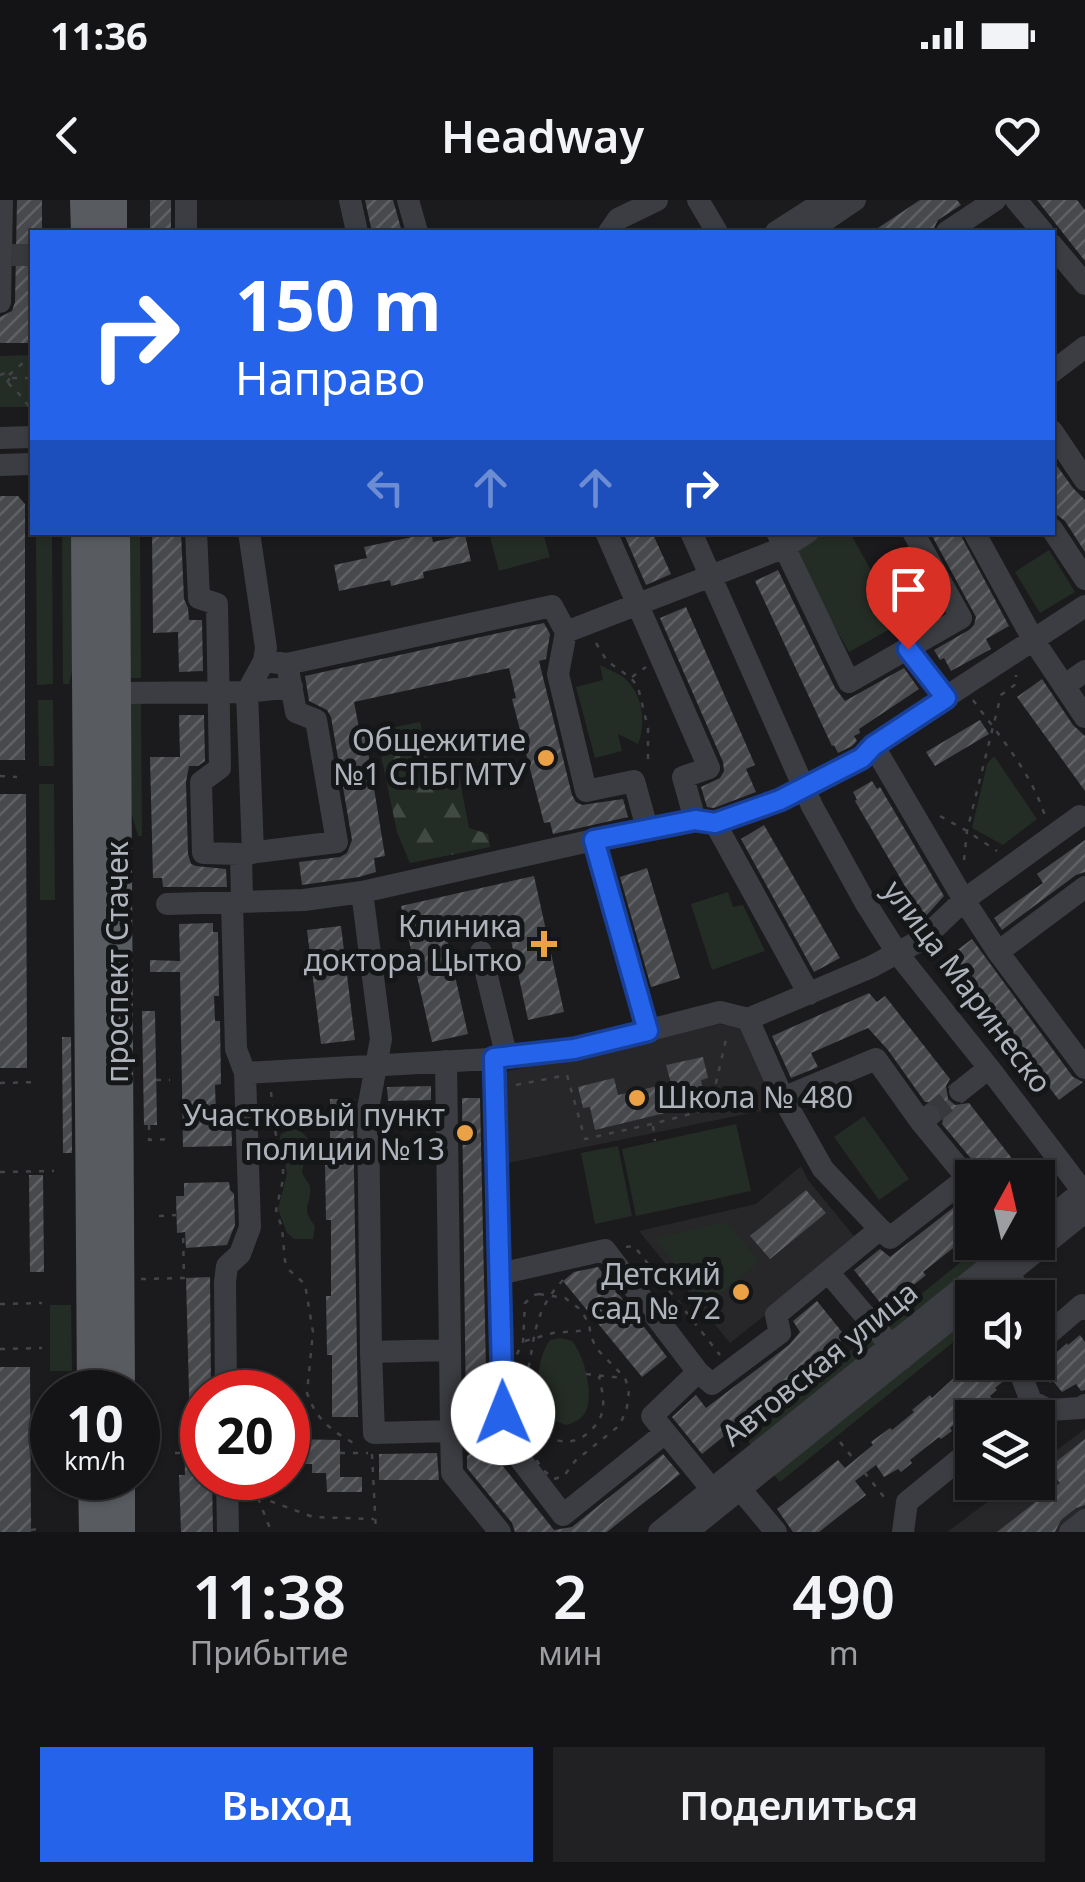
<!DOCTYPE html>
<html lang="ru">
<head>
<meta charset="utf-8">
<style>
  :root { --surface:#141416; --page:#212123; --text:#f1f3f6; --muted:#9d9ea1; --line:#333335; --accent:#2563eb }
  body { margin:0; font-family:"Noto Sans",sans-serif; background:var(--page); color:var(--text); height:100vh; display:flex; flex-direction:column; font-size:38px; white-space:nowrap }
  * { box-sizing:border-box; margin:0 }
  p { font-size:32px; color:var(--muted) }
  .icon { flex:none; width:55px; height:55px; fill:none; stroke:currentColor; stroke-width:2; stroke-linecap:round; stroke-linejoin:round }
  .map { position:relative; height:1332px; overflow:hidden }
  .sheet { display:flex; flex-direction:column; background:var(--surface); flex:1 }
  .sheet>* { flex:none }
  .hud { position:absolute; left:30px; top:30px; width:1025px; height:305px; border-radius:0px; box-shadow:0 2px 8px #0004,0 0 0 2px var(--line); background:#2563eb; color:#fff; overflow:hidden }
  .needle { width:65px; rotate:8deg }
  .fabs { position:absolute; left:955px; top:960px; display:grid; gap:20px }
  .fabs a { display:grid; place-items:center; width:100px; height:100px; border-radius:0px; background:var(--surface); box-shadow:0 2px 8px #0004,0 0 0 2px var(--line); font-size:50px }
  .speed { position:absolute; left:30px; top:1170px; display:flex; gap:20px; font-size:50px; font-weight:700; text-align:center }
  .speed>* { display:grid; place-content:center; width:130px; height:130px; border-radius:50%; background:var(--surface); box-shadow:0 2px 8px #0004,0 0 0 2px var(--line); line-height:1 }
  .speed small { font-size:25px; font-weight:400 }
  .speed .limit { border:15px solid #d22; background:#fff; color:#111 }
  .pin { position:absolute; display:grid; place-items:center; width:85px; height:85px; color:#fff; margin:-102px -42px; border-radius:50% 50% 50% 0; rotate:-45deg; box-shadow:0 0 10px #0007 }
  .pin .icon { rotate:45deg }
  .me { position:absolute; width:110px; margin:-55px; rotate:359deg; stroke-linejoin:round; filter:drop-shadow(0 0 8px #0008) }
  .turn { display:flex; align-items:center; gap:35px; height:210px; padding:0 40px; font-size:45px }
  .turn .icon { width:130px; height:130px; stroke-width:2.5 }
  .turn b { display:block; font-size:70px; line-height:85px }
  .lanes { display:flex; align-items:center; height:95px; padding:0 40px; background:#0003; justify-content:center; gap:50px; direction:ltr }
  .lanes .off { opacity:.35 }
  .eta { display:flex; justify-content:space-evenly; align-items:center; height:170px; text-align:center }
  .eta b { font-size:60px; font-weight:600; line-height:70px }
  .primary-button { display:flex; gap:20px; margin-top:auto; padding:20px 40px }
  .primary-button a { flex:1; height:115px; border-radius:0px; background:var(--accent); color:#fff; font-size:40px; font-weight:600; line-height:115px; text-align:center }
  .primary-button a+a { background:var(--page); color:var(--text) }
  .status { display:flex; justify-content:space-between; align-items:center; height:70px; padding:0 50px; background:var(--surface); direction:ltr }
  .status svg { height:28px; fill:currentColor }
  header { display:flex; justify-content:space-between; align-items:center; height:130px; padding:0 40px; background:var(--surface); font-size:45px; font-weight:600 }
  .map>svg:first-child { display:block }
  .built { fill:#27272a }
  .green { fill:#242d25 }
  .forest { fill:url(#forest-firs) }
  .building { fill:url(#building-hatch) }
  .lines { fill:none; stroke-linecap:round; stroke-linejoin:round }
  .minor-tunnel { stroke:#38393d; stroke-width:22; stroke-dasharray:22 11; stroke-linecap:butt }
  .path { stroke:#424449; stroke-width:2.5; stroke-dasharray:5 8; stroke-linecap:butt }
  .minor { stroke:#3c3d42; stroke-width:22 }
  .major { stroke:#585b60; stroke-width:30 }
  .route-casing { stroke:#184099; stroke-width:25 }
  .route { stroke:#2563eb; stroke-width:18 }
  .poi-dot { fill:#eba145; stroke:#151618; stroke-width:4 }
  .labels { text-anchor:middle; stroke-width:10; stroke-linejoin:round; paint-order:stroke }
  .poi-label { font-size:30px; fill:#aeb3bc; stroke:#151618; text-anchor:end }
  .street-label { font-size:30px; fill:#aeb3bc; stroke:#151618 }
</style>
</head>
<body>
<div class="status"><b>11:36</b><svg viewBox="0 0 49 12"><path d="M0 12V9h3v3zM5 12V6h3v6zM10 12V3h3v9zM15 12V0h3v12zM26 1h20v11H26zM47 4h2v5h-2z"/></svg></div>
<header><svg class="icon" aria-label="back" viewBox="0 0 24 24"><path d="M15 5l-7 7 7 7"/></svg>Headway<svg class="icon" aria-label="heart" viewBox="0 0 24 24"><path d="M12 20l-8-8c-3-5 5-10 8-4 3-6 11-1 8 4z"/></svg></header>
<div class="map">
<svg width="1085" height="1332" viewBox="0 0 1085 1332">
  <defs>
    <pattern id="forest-firs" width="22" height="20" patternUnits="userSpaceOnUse" patternTransform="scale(2.5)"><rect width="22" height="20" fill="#242d25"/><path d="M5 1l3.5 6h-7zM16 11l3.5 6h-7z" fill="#414943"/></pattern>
    <pattern id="building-hatch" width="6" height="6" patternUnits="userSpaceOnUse" patternTransform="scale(2.5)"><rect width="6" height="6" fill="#48494d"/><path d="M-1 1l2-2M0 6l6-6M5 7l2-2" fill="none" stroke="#606165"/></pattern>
  </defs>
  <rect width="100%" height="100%" fill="#1b1b1d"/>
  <path class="built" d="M719,824L740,827L775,908L503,964L504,872Z
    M801,966L808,980L858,1041L730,1143L639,1031L756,1004Z
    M1085,1229V1332H947L1013,1283L1038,1282V1264Z"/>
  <path class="green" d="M32,155V207H0V156Z
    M36,333H52L53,484L37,485Z
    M62,333H75L76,456L69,484H63Z
    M126,333H140L141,478H128Z
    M489,333H543L550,357L499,371Z
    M821,333H850L901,423L849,452L791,349Z
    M1049,350L1075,392L1040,413L1015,372Z
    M600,465C607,469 615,472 622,476C642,491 647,522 638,544L618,534L622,551L595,558L576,487L603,480Z
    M38,500H53L54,566H39Z
    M128,501H141L142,636H138L129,605Z
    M994,556L1037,619L1003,645L972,628L987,564Z
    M39,584H54L55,700H40Z
    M728,692L733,707L743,705L765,751L712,770L691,704Z
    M864,916L909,979L879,1000L834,937Z
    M736,924L751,991L636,1016L622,949Z
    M293,928C321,939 304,954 302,973L310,986C312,1007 299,1005 315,1026L313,1039H294L287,1033L278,1009L287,974L280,938L281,934Z
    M618,946L632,1016L595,1024L581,953Z
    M727,1022L759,1062L706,1106L655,1038Z
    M983,1044L991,1054L891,1135L883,1125Z
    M50,1105H71L72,1171H50Z
    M972,1114V1127L780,1282L773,1274Z
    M872,1134L880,1144L752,1246L744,1236Z
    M561,1138L572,1141C584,1155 594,1193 586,1211C582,1219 575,1222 567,1225C559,1223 551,1220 546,1213C532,1195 538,1156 550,1140Z"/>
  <path class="forest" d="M420,522L429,566L456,561L469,628L488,634L490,647L410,663L397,632L376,531Z"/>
  <path class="building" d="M17,0H42V32H32V143H0V117L12,111L15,102Z
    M150,0H171V32H150Z
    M365,0H393L402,32H372Z
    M920,0H957L961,5L938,20L932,32H872Z
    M1037,0H1077L1085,10V61Z
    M1052,259L1073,288L1085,300V352L1065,321L1052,311Z
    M0,296H18L25,304V560H0Z
    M152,332H181L184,399L188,408L189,420H202L203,471L179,472L178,432L153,433Z
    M623,332H652L671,374L646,385Z
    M930,332H959L1009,426L986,439L991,449L951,471L944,458L940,460L934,450L969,430L974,425L976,417Z
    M431,333L433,342L465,335L471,361L423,372L424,378L391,386L390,380L339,391L334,365L367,358L364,347Z
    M778,370L835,488L845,501L904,468L919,489L859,529L860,533L854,536L857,541L852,546L838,553L834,545L832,546L755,381Z
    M686,407L755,565L746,569L756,592L714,608L707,607L701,587L720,578L724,571L723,562L660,418Z
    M544,423L550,434L546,459L539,461L572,595L576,602L582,605L623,599L628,617L553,634L550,622L544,623L512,499L516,498L509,468L354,502L359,528L364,527L385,656L374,658L376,672L359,677L302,685L299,662L340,657L347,653L352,640L331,517L327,510L309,501L305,476Z
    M1042,479L1073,525L1085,536V591L1017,497Z
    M179,515H204L205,561L198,566H189L186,582L188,654L191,664L196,666L226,669L227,687H163L162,678H153L150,557H180Z
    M980,520L989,534L935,566L926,552Z
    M872,581L877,589L880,587L944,696L926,716L921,709L919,710L855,601L857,600L853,592Z
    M0,594H26L27,868H0Z
    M764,625L840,758L814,772L741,639Z
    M1085,640V672L1076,675L1002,730L994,718L1043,683L1037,674Z
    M647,668L680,778L651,787L620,677Z
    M534,676L564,812L528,820L508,726L496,719L455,729L447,740L468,834L432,842L401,706Z
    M213,723V732H218L219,796H214L215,821H220L221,884L215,885L216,914H231L232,946L183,947L180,772H150V760L180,761L179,724Z
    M341,726L355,840L321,844L307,730Z
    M972,739L1073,877L1083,882L1059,900L948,757Z
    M869,793L877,802L885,796L950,879L946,886L948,899L955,905L969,903L1027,978H982L979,968L942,924L944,915L940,906L934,902H925L888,850L868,828L811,853L818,867L791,878L772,836Z
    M142,811H155L157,925H144Z
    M62,837H71L72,953H63Z
    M703,857L708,878L701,880L706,903L595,930L590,907L583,908L578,887L614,878L618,895L671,883L666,865Z
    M431,886V900L388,901L387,887Z
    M462,898H480L487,1215L466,1216Z
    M330,899H355L353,909L358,1217H332V1155H327L326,1096H331V1020H326L325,962L330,961Z
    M29,975H43L44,1072H30Z
    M229,982L230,990L234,994L235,1025L227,1045L186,1048L185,1032L177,1033L176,996H184V983Z
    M806,990L826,1013L770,1059L750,1036Z
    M972,993V1033L923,1072L926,1075L890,1104L887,1100L882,1105L854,1070L880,1049L890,1057Z
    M598,1067L667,1157L642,1177L563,1081L574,1072Z
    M210,1077L211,1192H202V1278H212L213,1332H181L179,1275H185L184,1231H190L186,1078Z
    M817,1101L846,1137L702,1254L672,1217L696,1195L706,1208L789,1145L800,1132L793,1121Z
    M1080,1135L1085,1142V1190L1081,1191L1076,1184L1062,1192L1053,1181L1050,1183L1039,1168L1067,1143L1068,1145Z
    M971,1162H990L995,1169L998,1167L1006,1177V1179L995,1188L997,1190L990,1196L992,1199L982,1207L980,1204L950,1228L952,1231L941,1239L939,1237L910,1260L912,1263L901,1272L898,1269L884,1277L876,1265L855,1281L866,1295L819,1332H793L777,1309L838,1260L845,1268L873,1245L871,1242L890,1228L892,1230L914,1212L912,1210L930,1195L932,1198Z
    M0,1167H30L31,1332H0Z
    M288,1239L340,1240V1277H362V1292H327L326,1273H312V1264H288Z
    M1085,1239V1305L1076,1308L1061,1320L1055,1332H997L1060,1283L1048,1268Z
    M480,1245H486L554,1330L572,1327L663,1254L680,1274L607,1332H515L512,1323L467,1268V1256Z
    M437,1253L439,1280H379V1254Z"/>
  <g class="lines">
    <path class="minor-tunnel" d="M12,55H32
      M929,916L960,891"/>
    <path class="path" d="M0,175L5,173L10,178L6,184L0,182
      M9,175L32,155
      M12,178H32
      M8,183C18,193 29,202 32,216
      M596,443L607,461L631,478L638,487L648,528V566
      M632,477L646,467
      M973,500C1000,537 1031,572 1045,616
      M0,576L17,577
      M940,616L967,631L997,651
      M964,660L967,631L1001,495L1016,484V475
      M156,880H170
      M0,883L38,882
      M516,885L567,875L585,939L652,924L710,909L727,835
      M271,892L275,930L283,968V980L276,1010L282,1028L285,1061L289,1070L305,1084L313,1132L307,1193C317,1221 332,1231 357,1245
      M149,925V940L171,939
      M653,926L655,941
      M0,972L54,971
      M159,1016L176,1015
      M626,1047L634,1046L720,1155
      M141,1079L184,1078L183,1032
      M563,1080C543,1101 536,1121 532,1149C528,1169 524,1190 529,1210C537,1237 565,1252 588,1233C596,1226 602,1218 603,1207C604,1197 601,1186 599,1176
      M539,1094L565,1098L581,1110L589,1124L591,1137L597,1149L625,1178L629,1190L627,1207L620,1225L575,1261L564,1276L554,1279L542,1269L521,1234L522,1200L513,1167L516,1156L523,1142L525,1103L534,1095Z
      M0,1104L42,1103
      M525,1141L553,1133L590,1130
      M0,1149L42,1148
      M586,1174L623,1178
      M521,1181L539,1177
      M840,1242L888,1302
      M175,1253H185
      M340,1253H368
      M372,1254L376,1332
      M246,1292L313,1317L374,1319
      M258,1298L271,1331
      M31,1330L43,1328"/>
    <path class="minor" d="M186,0V32
      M350,0L357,32
      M408,0L417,32
      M698,0L717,32
      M1016,0L1043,32
      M609,32L618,19L657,0
      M776,32L826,0
      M808,32L855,0
      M947,32L995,0
      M1052,45L1085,84
      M0,102L2,0
      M1052,172L1085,147
      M1052,231L1085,280
      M0,238L32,237
      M0,265L32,264
      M1052,329L1085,379
      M196,332L199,398L217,404L220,568L201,582L203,653L241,654L242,702
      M249,332L266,448L264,461L247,492L253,653
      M606,332L709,568L683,577L695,620
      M691,332L812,606L865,702L898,754L989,868L1085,994
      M777,332L849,482L961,418L913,332
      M974,332L1034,441L1085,517
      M566,432L558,474L586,591L634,581L647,628
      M908,449L946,498
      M264,461L287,464L552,406L566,432L783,348L808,332
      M1064,486L1085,471
      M117,493L247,492L292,487
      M873,545L964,700L998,752L1085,868
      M715,623L809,794
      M594,641L648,831
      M241,654L337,642L316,520L296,512L287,464
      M362,692L647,628L695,620L715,623L780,600L862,558L873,545L1085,406
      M232,703L236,849L245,873L507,858L575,849L720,812L748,819L871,767L923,739L964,700L1080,616
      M167,704L304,700L362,692L381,839L368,909L371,1152L450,1150L446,861
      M481,752L507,858
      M998,752L1085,687
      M748,819L783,898
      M494,858L503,1213L498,1230
      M960,891L989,868
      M1038,1028L1085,989
      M880,1029L890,1038L967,978L921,922
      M499,1074L605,1050L698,1172L652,1216L723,1303
      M1008,1074L1026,1098
      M978,1098L1085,1012
      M1038,1143L1082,1105L1085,1109
      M371,1152L374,1233L451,1231L450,1150
      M902,1159L828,1072L880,1029L823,969L783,898L876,859L921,922L929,916
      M1016,1162L1031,1201L1049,1210L1081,1208L1085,1205
      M698,1172L712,1184L780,1133L776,1115L828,1072
      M226,1192L225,1082L227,1066L240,1054L250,1027L245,873
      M1011,1218L1031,1201
      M730,1277L776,1332
      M227,1278L228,1332
      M500,1332L452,1273L451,1231L498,1230L563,1315L665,1233
      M659,1332L1019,1042
      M687,1332L972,1102
      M903,1332L907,1302L972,1249
      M1070,1332L1085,1320"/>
    <path class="major" d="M85,0L86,32
      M112,0V32
      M86,332L92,1192
      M115,332L120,1192
      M93,1278L94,1332
      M120,1332V1278"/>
  </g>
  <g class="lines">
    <defs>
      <path id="route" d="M503,1213L494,858L574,849L648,831L594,640L695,620L715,623L780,600L862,558L873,546L946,498L908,449"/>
    </defs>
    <use href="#route" class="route-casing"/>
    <use href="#route" class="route"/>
  </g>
  <g class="poi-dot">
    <circle cx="546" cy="558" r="10"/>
    <path d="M539 729h10v10h10v10h-10v10h-10v-10h-10v-10h10z"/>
    <circle cx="637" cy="898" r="10"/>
    <circle cx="465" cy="933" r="10"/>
    <circle cx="741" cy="1092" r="10"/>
  </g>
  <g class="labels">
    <g class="poi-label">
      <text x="526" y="551">Общежитие<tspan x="526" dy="34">№1 СПБГМТУ</tspan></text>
      <text x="522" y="737">Клиника<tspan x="522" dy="34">доктора Цытко</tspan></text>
      <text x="657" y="908" text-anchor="start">Школа № 480</text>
      <text x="445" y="926">Участковый пункт<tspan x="445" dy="34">полиции №13</tspan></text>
      <text x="721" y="1085">Детский<tspan x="721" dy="34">сад № 72</tspan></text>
    </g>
    <g class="street-label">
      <text transform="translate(118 762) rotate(-90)" y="10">проспект Стачек</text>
      <text transform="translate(967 787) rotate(53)" y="10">улица Маринеско</text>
      <text transform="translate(820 1164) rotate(-39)" y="10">Автовская улица</text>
    </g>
  </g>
</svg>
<div class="fabs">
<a><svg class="needle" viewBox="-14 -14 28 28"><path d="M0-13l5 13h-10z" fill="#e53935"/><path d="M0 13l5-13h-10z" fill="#9d9ea1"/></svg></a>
<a><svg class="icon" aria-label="sound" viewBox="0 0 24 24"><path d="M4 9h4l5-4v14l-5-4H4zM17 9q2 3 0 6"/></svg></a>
<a><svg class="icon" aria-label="layers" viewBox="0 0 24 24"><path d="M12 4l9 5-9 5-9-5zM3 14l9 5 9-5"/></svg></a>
</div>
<div class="speed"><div>10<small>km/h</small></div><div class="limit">20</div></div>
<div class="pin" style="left:908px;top:449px;background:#d93025"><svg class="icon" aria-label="arrive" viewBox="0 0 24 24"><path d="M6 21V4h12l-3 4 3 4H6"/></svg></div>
<svg class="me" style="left:503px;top:1213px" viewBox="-20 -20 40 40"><circle r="19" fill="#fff"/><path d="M0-13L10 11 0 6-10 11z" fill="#2563eb"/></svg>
<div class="hud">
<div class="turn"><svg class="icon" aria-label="right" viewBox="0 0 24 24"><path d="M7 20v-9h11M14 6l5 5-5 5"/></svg><div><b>150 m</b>Направо</div></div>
<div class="lanes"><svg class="icon off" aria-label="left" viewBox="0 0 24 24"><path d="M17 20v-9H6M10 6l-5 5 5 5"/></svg><svg class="icon off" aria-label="ahead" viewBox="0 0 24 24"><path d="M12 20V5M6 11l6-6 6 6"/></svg><svg class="icon off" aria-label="ahead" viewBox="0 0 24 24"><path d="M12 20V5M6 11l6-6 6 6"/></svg><svg class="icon" aria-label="right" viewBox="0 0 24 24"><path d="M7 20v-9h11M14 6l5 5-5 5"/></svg></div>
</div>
</div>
<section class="sheet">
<div class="eta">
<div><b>11:38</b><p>Прибытие</p></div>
<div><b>2</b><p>мин</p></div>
<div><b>490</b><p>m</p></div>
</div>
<div class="primary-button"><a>Выход</a><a>Поделиться</a></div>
</section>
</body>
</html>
